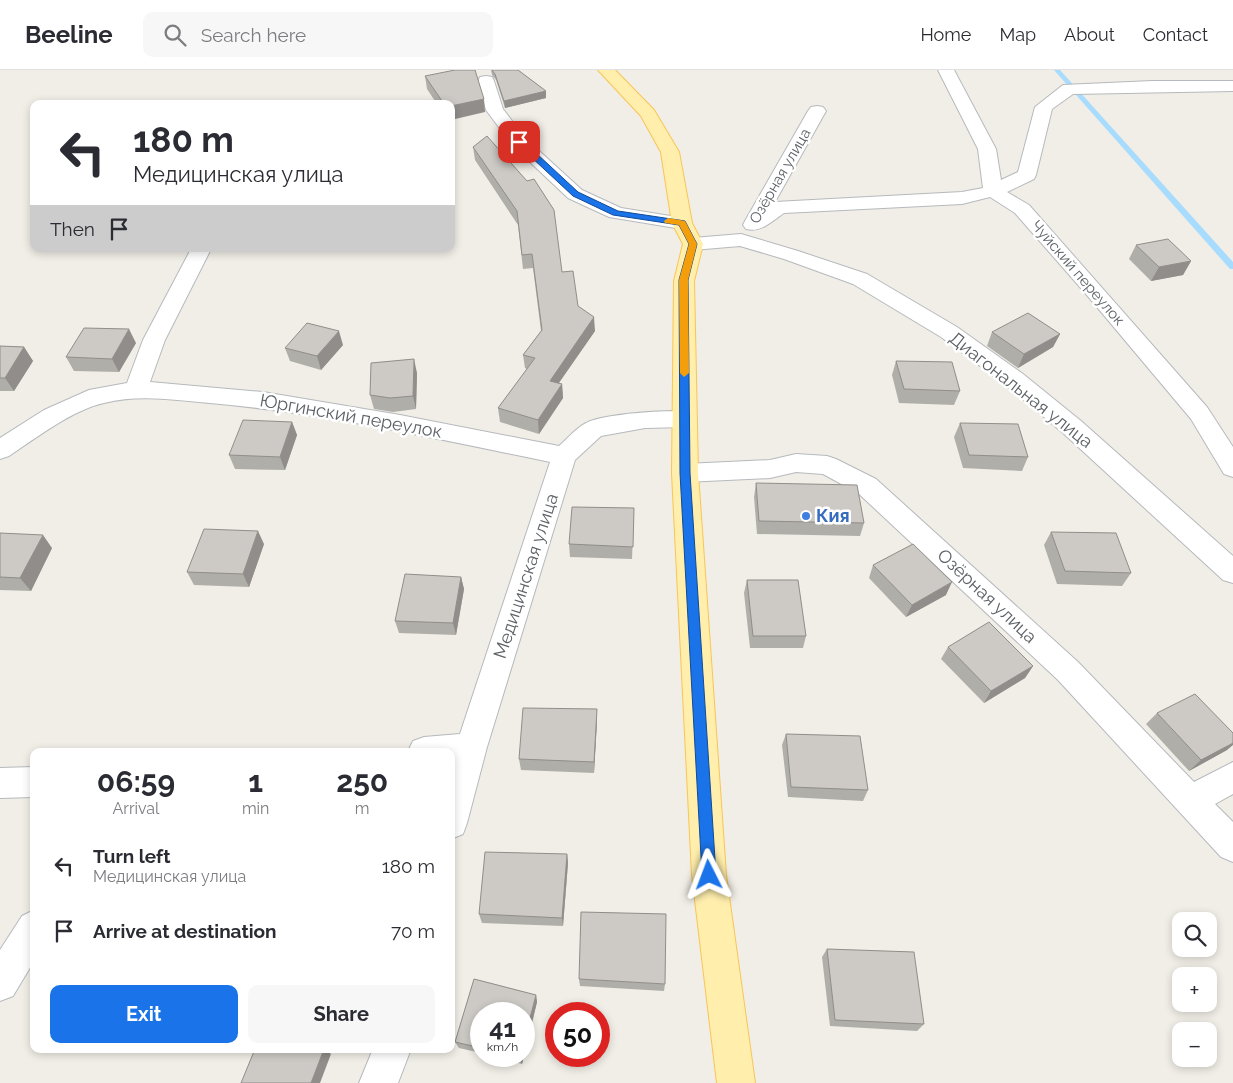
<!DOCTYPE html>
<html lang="en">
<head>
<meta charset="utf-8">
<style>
  :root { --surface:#fff; --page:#f7f7f7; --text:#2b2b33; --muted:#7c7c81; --line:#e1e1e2; --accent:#1a73e8 }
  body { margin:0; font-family:Raleway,sans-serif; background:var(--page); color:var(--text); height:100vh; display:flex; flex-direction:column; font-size:19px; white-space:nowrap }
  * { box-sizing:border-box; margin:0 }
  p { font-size:16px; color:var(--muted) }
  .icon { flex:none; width:28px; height:28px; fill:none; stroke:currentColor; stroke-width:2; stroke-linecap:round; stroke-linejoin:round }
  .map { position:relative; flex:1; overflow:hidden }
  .details { position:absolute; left:30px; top:678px; width:425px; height:305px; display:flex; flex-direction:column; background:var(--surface); border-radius:10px; box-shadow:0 2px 8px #0003 }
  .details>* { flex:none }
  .hud { position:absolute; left:30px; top:30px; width:425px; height:152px; border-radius:10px; box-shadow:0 2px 8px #0003; background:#fff; color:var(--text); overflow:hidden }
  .fabs { position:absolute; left:1172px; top:842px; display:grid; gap:10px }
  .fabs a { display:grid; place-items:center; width:45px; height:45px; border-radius:10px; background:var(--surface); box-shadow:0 2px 8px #0003; font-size:25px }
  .speed { position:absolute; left:470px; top:932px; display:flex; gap:10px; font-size:25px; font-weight:700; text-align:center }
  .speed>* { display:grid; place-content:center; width:65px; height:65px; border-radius:50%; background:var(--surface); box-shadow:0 2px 8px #0003; line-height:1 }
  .speed small { font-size:12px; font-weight:400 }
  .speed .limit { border:8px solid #d22; background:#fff; color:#111 }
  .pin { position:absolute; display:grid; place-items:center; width:42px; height:42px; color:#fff; margin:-21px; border-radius:10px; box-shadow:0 2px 8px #0006 }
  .me { position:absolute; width:55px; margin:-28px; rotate:357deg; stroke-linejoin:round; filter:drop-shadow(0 0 4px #0008) }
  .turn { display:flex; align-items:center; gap:18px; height:105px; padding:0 20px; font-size:22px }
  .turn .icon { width:65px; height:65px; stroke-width:2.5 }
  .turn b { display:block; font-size:35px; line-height:42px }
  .then { display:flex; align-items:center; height:48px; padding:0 20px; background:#0003; gap:10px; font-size:19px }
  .eta { display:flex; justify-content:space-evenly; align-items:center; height:85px; text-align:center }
  .eta b { font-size:30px; font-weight:700; line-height:35px }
  .cta { display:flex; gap:10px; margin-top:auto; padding:10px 20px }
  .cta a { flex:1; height:58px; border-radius:10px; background:var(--accent); color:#fff; font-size:20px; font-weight:700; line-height:58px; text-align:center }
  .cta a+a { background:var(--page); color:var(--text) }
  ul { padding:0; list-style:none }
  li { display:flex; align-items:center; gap:15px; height:65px; padding:0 20px }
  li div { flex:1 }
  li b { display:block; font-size:19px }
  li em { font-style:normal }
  header { display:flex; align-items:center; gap:30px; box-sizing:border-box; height:70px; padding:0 25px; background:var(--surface); border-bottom:1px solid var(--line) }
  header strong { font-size:24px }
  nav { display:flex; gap:28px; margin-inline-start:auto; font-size:18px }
  .search { width:350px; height:45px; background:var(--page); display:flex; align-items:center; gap:12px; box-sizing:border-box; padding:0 18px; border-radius:10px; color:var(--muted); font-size:19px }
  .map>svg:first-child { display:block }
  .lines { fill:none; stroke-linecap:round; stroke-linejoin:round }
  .stream { fill:#a7dcff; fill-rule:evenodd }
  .minor-casing { stroke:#b6b9bd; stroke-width:2 }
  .major-casing { stroke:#f8c557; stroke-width:2 }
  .minor { fill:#fff; fill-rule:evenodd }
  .major { fill:#ffeeac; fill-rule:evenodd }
  .wall { fill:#b0aea9 }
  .shaded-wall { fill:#908d8a }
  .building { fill:#cdcac5; stroke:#908d8a }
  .route { fill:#1a73e8; stroke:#114b97 }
  .slow { fill:#f59e0b }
  .shop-dot { fill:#3f7fe0; stroke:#fff; stroke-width:2 }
  .labels { text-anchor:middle; stroke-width:5; stroke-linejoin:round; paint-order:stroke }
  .far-street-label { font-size:15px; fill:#5d6267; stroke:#fff }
  .street-label { font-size:18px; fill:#5d6267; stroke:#fff }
  .shop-label { font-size:18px; font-weight:bold; fill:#366cbe; stroke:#fff; text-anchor:start }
</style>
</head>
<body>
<header>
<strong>Beeline</strong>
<div class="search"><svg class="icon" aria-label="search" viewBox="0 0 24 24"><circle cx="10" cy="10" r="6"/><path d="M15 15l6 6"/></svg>Search here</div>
<nav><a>Home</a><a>Map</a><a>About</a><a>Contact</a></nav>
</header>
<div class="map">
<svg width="1233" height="1013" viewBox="0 0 1233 1013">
  <rect width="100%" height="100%" fill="#f0eee6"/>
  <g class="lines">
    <path class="stream" d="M1054,0H1060L1233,192V199H1230Z"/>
    <defs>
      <path id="minor" d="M938,0H954L996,79L1001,110L1018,102L1035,37L1063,15L1152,11H1233V21L1073,24L1052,39L1036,105L1034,109L1007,122L1029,135L1207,337L1233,377V407L1224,404L1191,349L1086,224L1015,143L990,127L962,134L784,143C772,151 761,163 746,159L743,155L745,151L808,41L811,37L817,36L823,37L826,41L775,132L962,122L983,118L978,79Z
        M486,6L492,7L494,11L503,39L525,68L582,120L621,138L689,149L692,153L689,157L682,159L609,147L568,128L513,76L486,40L478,11L480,7Z
        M741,164L798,181L867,204L957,257L1023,304L1081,351L1233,486V513L1223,510L1063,363L1007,316L941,267L853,214L784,189L740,176L693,180L686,178L683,174L686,170L693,168Z
        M191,179H211L165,270L150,312L263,322L400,345L559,376C567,369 576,358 586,353C602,344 675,338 693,343L697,349L693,355L685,357L645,358L601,366L575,390L487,677L467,753L463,764L451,769V681H408L413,671L424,667L460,664L550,392C437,369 324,343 210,333C174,330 139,324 104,333C72,340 36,368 9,386L0,389V368L44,340L89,320L127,313L143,270Z
        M796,384L827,386L836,389L876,409L1078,592L1194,712L1233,692V724L1215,734L1233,752V792L1221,787L1058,610L858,423L823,404L796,402L770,408L685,412L676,410L672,403L676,396L685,394L770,390Z
        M34,697V727L0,728V698Z
        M34,840V891L13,926L0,931V880L22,846Z
        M373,979H411L398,1013H359Z"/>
      <path id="major" d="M598,0H615L654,40L679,82L692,153L703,174L694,211L698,403L726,805L755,1013H717L692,805L672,403L674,211L683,174L672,153L661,82L641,46Z"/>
    </defs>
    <use href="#minor" class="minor-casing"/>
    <use href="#major" class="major-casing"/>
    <use href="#minor" class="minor"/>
    <use href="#major" class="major"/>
  </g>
  <path class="wall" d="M491,0H518L546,21V28L505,38L496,10L492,5Z
    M425,6H477L485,42L451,34H437L427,19Z
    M473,77L562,202L578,236L595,261L559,313L562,314L563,328L539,364L500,352L498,338L527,299L525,298L523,285L541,261L533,198L523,199L518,155L475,90Z
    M1136,175L1191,191L1183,205L1151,211L1129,189Z
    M992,262L1060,264L1053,277L1018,298L987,276Z
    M136,273L119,302L74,301L66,287Z
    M343,275L321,300L290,291L285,278Z
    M0,276L24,277L33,291L14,321H0Z
    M896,291L960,321L954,335L899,333L892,305Z
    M417,303L416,339L393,342L374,339L370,325Z
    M292,352L297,365L285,400L235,399L229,385Z
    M960,353L1028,387L1022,401L963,398L954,367Z
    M756,413L864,453L860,466L757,464L754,427Z
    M634,438L632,489L570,487L569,474Z
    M1051,462L1131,503L1122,516L1057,514L1044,475Z
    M0,463L52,478L31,521L0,520Z
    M264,474L249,517L194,515L187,502Z
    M873,495L946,525L906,547L869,508Z
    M461,507L464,519L456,565L399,563L395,551Z
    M747,510L806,566L803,578H750L744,523Z
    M948,577L1033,596L1025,608L984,633L941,589Z
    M1157,643L1227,680L1189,701L1146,654Z
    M597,651L594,703L521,700L519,689Z
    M786,664L868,720L863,731L788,727L782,675Z
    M567,784L568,793L563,856L482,853L479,844Z
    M827,879L924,954L917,961L830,956L822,887Z
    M474,909L536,925L537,932L524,986V944H481V983L459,978L455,972Z
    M579,909L665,914L664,921L580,916Z
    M492,986H524L522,994Z"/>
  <path class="shaded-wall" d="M546,21V28L505,38L504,31Z
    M484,29L485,42L451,50V36Z
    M1191,191L1183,205L1151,211L1159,197Z
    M594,247L595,261L551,324L550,311Z
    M129,259L136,273L119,302L112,289Z
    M339,261L343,275L321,300L317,286Z
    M1060,264L1053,277L1018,298L1024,284Z
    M24,277L33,291L14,321L5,308Z
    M414,289L417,303L416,339L413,326Z
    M562,314L563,328L539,364L538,350Z
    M292,352L297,365L285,400L280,387Z
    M258,461L264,474L249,517L243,504Z
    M43,465L52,478L31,521L20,508Z
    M461,507L464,519L456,565L453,553Z
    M952,512L946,525L906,547L912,535Z
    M1033,596L1025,608L984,633L991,621Z
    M597,639V651L594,703V692Z
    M1233,673V675L1227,680L1189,701L1201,690Z
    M567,784L568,793L563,856L562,848Z
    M536,925L537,932L524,986V971Z
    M324,979L331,984L320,1013H311Z
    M520,986H524L522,994L519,988Z"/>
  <path class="building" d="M455,0H475L484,29L451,36V34H444L425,6Z
    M492,0H518L546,21L504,31L495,4Z
    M487,66L527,111L534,109L554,140L562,202L573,201L578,236L594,247L550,311L562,314L538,350L498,338L535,288L523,285L542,260L532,184L522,185L517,141L473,77Z
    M1168,169L1191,191L1159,197L1136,175Z
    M1028,243L1060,264L1024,284L992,262Z
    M307,253L339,261L317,286L285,278Z
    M84,258L129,259L112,289L66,287Z
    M0,276L24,277L5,308H0Z
    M414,289L413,326L390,328L370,325L371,293Z
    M896,291L952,292L960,321L904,319Z
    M243,350L292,352L280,387L229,385Z
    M960,353L1018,354L1028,387L969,385Z
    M756,413L857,415L864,453L759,451Z
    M572,437L634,438L633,477L569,474Z
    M204,459L258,461L243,504L187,502Z
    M1051,462L1116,463L1131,503L1065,501Z
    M0,463L43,465L20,508L0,507Z
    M913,474L952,512L912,535L873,495Z
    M405,504L461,507L453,553L395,551Z
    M747,510H798L806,566H753Z
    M989,552L1033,596L991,621L948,577Z
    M1195,624L1233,663V673L1201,690L1157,643Z
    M523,638L597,639L594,692L519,689Z
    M786,664L860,666L868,720L791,717Z
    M485,782L567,784L562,848L479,844Z
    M581,842L666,844L665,914L579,909Z
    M827,879L914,882L924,954L835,950Z
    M474,909L536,925L524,971V944H481V978L455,972Z
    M255,979H324L311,1013H241Z
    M511,986H520L519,988Z"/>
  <path class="route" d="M516,70H522L578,122L618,141L685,151L697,174L688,210L690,403L716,805L714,810L709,812L704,810L702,805L680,403L679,210L689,174L679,155L613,145L573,126L516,73Z"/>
  <path class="slow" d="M668,148L685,151L697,174L688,210L689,303L684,307L680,303L679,210L689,174L679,155L665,153L664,151Z"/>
  <circle class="shop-dot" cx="806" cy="446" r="5"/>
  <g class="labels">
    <g class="far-street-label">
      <text transform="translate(780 106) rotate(-60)" y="5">Озёрная улица</text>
      <text transform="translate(1078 203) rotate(49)" y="5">Чуйский переулок</text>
    </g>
    <g class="street-label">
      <text transform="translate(1021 320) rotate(38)" y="6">Диагональная улица</text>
      <text transform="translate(351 346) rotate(10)" y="6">Юргинский переулок</text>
      <text transform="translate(526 506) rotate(-72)" y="6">Медицинская улица</text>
      <text transform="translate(987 526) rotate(43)" y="6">Озёрная улица</text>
    </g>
    <g class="shop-label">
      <text x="816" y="452">Кия</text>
    </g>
  </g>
</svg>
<div class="fabs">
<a><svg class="icon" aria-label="search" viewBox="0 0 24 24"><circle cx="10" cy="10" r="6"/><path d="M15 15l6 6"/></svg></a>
<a>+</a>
<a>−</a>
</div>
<div class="speed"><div>41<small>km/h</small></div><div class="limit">50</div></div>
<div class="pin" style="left:519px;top:72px;background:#d93025"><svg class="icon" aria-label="arrive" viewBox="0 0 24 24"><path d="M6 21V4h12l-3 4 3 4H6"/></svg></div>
<svg class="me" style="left:709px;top:805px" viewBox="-20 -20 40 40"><path d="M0-17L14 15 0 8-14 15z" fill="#1a73e8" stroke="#fff" stroke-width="4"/></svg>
<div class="hud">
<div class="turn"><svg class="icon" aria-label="left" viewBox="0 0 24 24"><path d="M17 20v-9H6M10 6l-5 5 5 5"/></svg><div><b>180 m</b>Медицинская улица</div></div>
<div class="then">Then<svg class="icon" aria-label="arrive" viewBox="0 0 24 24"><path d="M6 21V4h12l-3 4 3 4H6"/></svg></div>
</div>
<section class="details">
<div class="eta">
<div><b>06:59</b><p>Arrival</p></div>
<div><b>1</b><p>min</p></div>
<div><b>250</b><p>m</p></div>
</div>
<ul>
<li><svg class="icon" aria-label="left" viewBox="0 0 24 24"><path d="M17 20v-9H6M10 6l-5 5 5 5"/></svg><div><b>Turn left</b><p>Медицинская улица</p></div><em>180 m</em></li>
<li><svg class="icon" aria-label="arrive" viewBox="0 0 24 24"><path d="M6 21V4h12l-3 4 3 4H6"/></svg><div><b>Arrive at destination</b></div><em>70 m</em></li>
</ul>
<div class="cta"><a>Exit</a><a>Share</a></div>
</section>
</div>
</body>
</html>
